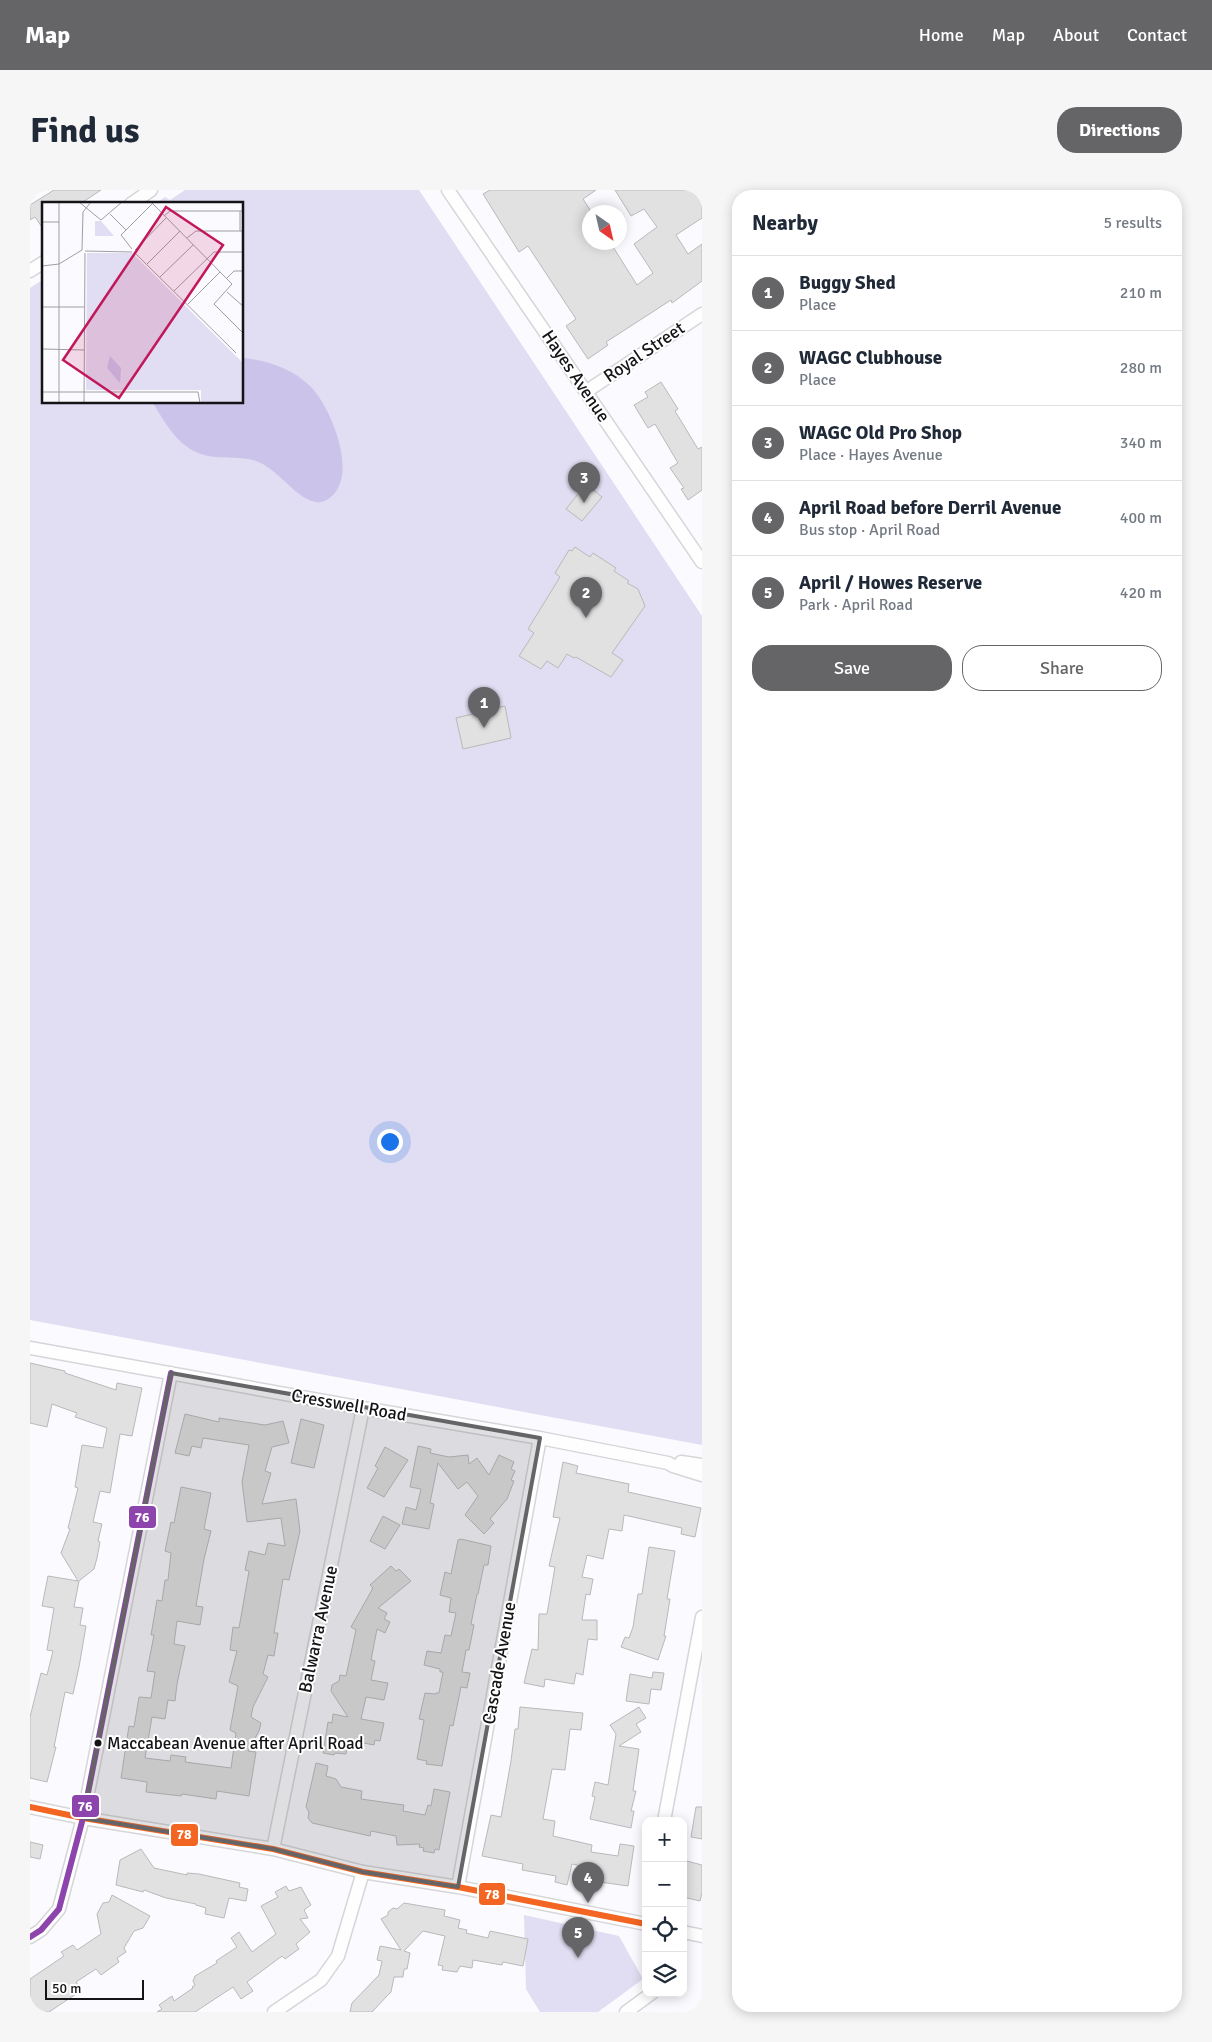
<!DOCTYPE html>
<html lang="en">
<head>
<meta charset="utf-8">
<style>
  :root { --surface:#fff; --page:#f6f6f7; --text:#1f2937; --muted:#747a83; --line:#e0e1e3; --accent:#656467 }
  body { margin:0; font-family:Signika,sans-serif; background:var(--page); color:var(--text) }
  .controls { position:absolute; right:15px; bottom:15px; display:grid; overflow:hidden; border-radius:10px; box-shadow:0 2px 12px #0003 }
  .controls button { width:45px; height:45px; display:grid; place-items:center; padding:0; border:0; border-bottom:1px solid var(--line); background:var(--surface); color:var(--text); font:25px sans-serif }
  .compass { position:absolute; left:552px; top:15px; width:45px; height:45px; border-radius:50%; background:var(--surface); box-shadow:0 2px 12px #0003; rotate:146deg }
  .scale { position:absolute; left:15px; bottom:12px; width:99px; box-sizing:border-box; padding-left:5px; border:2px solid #141316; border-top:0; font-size:14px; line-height:18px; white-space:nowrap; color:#141316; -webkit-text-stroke:4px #fff; paint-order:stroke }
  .you { position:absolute; left:359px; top:951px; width:18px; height:18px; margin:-12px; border:4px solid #fff; border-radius:50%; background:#1a73e8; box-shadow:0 0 0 8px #1a73e833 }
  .badge { display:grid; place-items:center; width:32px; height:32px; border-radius:50%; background:var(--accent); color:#fff; font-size:16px; font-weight:700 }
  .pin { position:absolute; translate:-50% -41px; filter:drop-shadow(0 1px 2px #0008) }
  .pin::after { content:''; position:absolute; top:26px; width:18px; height:15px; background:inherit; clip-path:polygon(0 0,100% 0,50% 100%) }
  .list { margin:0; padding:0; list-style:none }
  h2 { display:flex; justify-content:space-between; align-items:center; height:65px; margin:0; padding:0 20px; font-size:21px }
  h2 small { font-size:16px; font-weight:400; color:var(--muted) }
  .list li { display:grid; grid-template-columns:32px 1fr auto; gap:15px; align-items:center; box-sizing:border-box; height:75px; padding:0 20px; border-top:1px solid var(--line) }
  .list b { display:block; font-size:19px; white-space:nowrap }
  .list p { margin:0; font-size:16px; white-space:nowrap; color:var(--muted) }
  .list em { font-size:16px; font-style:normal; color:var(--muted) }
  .actions { display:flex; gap:10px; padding:15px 20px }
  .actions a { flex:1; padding:11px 0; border:1px solid var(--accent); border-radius:20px; text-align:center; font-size:18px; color:var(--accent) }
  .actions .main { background:var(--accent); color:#fff }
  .icon { flex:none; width:28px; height:28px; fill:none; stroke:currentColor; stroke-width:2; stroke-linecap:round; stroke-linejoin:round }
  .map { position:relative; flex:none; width:672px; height:1822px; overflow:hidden; border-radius:20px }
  header { display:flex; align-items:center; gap:30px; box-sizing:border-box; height:70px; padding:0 25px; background:var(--accent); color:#fff }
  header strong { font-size:24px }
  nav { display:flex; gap:28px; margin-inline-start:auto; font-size:18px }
  .intro { display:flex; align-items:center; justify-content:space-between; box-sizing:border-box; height:120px; padding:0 30px }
  h1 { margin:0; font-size:35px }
  .button { padding:12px 22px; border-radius:20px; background:var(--accent); color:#fff; font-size:18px; font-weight:700 }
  main { display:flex; gap:30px; padding:0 30px }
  aside { flex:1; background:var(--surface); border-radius:20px; box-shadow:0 2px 12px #0003 }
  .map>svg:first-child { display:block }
  .green { fill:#e1ddf2 }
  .water { fill:#cbc3ea }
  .building { fill:#e1e1e1; stroke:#b9b9b9 }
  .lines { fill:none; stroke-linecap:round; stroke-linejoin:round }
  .street-casing { stroke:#d6d5d8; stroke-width:15 }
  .street { stroke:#fefeff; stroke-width:12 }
  .bus-1-casing { stroke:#fff; stroke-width:10 }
  .bus-2-casing { stroke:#fff; stroke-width:10 }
  .bus-1 { stroke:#f26522; stroke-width:6 }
  .bus-2 { stroke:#8e44ad; stroke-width:6 }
  .marked { fill:#656467; fill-opacity:0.2; stroke:#656467; stroke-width:4; stroke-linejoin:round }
  .bus-dot { fill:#141316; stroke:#fff; stroke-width:2 }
  .labels { text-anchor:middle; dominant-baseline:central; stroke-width:4; stroke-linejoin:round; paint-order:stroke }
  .bus-label { font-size:17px; fill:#141316; stroke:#fff; text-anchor:start }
  .street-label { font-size:18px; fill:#141316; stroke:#fff }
  .inset-road { fill:none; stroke:#9f9ea1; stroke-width:1 }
  .view { fill:#c2185b; fill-opacity:0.15; stroke:#c2185b; stroke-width:2.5 }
  .inset-edge { fill:none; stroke:#141316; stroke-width:2.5 }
  .line-badge { stroke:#fff; stroke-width:2 }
  .badge-label { font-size:14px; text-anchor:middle; font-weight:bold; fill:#fff }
</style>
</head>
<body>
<header>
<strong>Map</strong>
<nav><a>Home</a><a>Map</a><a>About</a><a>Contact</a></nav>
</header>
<div class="intro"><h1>Find us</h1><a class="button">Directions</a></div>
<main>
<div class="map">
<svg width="672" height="1822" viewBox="0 0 672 1822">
  <rect width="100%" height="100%" fill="#fbfafe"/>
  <!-- green -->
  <path class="green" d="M155,0H389L672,426V1255L0,1130V98L14,89V212H212V14H125L135,7L140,10Z
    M494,1725L589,1746L613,1789L568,1822H510L496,1799Z"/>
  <!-- water -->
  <path class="water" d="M213,168C237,170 264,179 281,197C301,218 327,281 303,305C298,310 292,313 286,312C265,309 248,277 223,270C211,267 198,268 186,267C152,264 139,239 123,213L212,212Z"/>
  <!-- building -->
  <path class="building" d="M24,0H71L50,14H14V40L5,27L0,30V15Z
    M460,0H566L553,9L560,20V52H580L607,95L623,83L604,54L627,37L614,19L601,26L585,0H672V28L646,45L658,64L672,54V91L642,113L641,110L590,143L576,152L578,155L558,169L536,136L546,129L498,56L489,62L453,4Z
    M631,192L648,219L645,221L668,259L672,257V300L658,310L651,299L654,298L640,278L648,273L625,234L618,238L604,215L618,207L615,202Z
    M556,294L572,307L552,331L536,319Z
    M545,357L560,367L563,363L586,378L584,381L599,391L597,393L608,399L615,416L582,463L593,470L581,487L546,467L544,468L537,464L528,478L517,471L511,479L489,466L504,443L498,439L530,387L525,383L539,360L542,361Z
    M475,516L481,548L433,559L426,528Z
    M0,1173L35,1181V1183L86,1200L87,1193L112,1198L102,1246L90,1244L80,1303L70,1301L63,1332L72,1334L68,1351L70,1352L67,1368L64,1379L49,1391L44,1417L53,1418L50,1435L56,1436L49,1477L43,1504L35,1502L24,1557H26L17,1592L0,1588V1527L11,1483L17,1485L23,1461L17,1460L24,1418L12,1416L18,1386L48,1391L31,1363L40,1339L38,1338L48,1298L45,1297L52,1255L73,1258L77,1238L45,1227L47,1223L22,1214L17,1237L0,1233Z
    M155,1224L189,1232V1228L235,1235L253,1231L259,1253L242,1257L235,1281L241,1283L232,1314L266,1309L270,1341L259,1390L253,1389L244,1443H248L244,1466L238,1465L233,1484L238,1487L223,1517L221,1527L231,1533L229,1541L218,1561L226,1562L219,1606L187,1601L186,1609L152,1604L151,1606L116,1602L117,1592L91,1588L99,1536L104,1537L109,1507L121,1508L125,1482L117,1481L124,1445H121L127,1410L132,1411L135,1390H138L141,1363L135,1361L141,1332L144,1333L151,1297L181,1303L174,1339L181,1341L174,1369L166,1416L173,1417L170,1435L147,1431L144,1454L155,1456L147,1494L145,1511L138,1510L135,1529L122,1527L115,1568L140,1571L141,1565L156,1567L155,1572L201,1578L206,1543L200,1540L208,1496L199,1492L207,1461L200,1460L203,1437L209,1438L219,1381L215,1380L219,1361L235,1365L238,1353L255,1356L251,1328L217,1332L212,1292L219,1255L173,1248L171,1258L162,1256L159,1266L145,1263Z
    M271,1229L294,1235L284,1278L261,1273Z
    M388,1256L401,1259L400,1263L419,1267L438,1265L439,1274L447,1268L459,1285L469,1265L484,1272L481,1279L485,1281L481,1290L484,1291L477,1309L460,1329L464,1333L454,1344L435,1325L448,1306L437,1292L428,1299L408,1273L400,1313L404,1314L399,1339L372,1334L376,1317L386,1320L391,1299L380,1297Z
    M355,1257L378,1270L354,1307L337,1298L348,1278L345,1276Z
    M533,1272L548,1276L546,1283L599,1294L598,1302L671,1318L665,1347L651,1344L652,1338L594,1325L592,1341L579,1339L573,1369L557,1365L552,1387L563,1389L560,1405L556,1404L552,1430H567V1450L558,1449L553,1485L546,1483L544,1494L515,1489L514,1497L494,1493L502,1459L508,1460L509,1424H517L525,1377L519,1376L530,1328L523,1327Z
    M353,1326L370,1335L355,1359L340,1351Z
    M431,1349L461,1356L458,1375H454L448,1404H447L441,1434L444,1435L439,1460H436L432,1482L440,1483L437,1498L431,1497L423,1536L420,1535L412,1576L396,1574L397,1571L387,1569L394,1530L389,1529L395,1503L406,1504V1503H409L413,1482H410V1479L394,1475L397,1461L411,1463L415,1445L421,1446L426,1423L419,1422L421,1408L410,1405L415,1382L421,1384L428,1350Z
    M619,1357L645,1361L637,1409H640L634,1446H636L628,1470L591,1457L595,1447L599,1448L603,1437L608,1404H612Z
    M361,1376L366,1381L369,1379L381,1391L348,1418L357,1423L354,1429L360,1432L355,1443L347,1439L341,1470L345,1471L341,1490L358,1493L354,1510L336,1507L331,1529L354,1533L350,1551L345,1550L344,1555L323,1551L321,1558L317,1557L316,1564L305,1563L304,1565L293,1563L298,1532L302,1533L303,1524L318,1527L301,1501L302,1495L309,1491L310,1485L316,1486L326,1440L321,1437L343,1398L340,1395Z
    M623,1482L634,1483L631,1500L621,1499L619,1514L596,1511L600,1484L622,1488Z
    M490,1517L553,1523L551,1540L540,1539L535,1580L522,1579L513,1629L525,1631L523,1646L562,1655L561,1662L588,1666L590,1654L604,1656L598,1696L563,1691L565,1679L542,1674L537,1695L525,1692L526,1686L492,1680L493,1674L452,1666L461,1625L471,1627L481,1571L485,1539H488Z
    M609,1517L616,1528L606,1534L611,1542L589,1556L609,1559L603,1601H606L601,1621H604L601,1638L560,1629L565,1607L562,1606L565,1592L578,1595L586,1544L580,1535Z
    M286,1573L298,1576L296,1586L306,1589L311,1597L332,1601L331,1609L374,1615L373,1621L395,1625L398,1615L401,1616L404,1599L420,1602L409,1660L405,1659L404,1663L393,1661L394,1658L389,1657L390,1654L367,1655L366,1646L341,1641L340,1646L282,1633L278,1628L279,1622L276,1617Z
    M666,1617H672V1649L661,1647Z
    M0,1652L13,1655L10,1669L0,1667Z
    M111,1659L124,1678L157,1685V1683L169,1684L210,1693L209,1697L218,1699L216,1711L199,1708L194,1728L175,1724L176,1718L166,1715V1714L136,1708L114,1700L113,1702L86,1695L90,1670Z
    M653,1670L672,1675V1703L670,1711L653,1707Z
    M256,1696L259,1701L271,1697L281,1715L274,1720L278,1728L270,1729L280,1742L266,1754L269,1759L255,1769L252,1766L217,1792L223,1801L211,1809L203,1797L165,1822H127L132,1819L129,1815L142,1806L144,1811L163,1798L162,1797L165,1795L163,1791L165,1786L187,1773L186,1771L207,1757L201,1748L209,1742L222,1762L246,1744L231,1716L248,1707L245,1702Z
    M82,1705L120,1726L113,1738L104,1741L94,1758L96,1762L87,1768L89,1772L71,1785L66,1779L46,1792L52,1800L19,1822H0V1789L34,1766L31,1762L43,1755L47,1760L71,1744L67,1724L73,1713L79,1712Z
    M374,1713L415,1720L414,1726L430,1730L428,1738L437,1740L436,1743L458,1748L460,1741L498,1749L493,1776L473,1772L472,1775L443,1770L442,1778L430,1776L427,1782L412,1780L413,1776L408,1775L415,1746L393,1741L374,1761L380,1763L377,1779H374L373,1787H364L361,1802L357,1806L342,1822H320L322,1813L349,1785L352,1771L347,1770L350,1756L371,1760L351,1729L358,1725V1722L363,1718L367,1719Z"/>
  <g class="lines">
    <!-- street casing -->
    <g class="street-casing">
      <path id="street" d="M418,0L672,372
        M101,14L121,0
        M0,81L14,72
        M557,201L672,124
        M0,1158L333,1218L510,1248L638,1273L643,1276L672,1285
        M651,1272L672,1275
        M0,1617L53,1628L243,1659L333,1682L428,1697L616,1734
        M634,1631L672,1427
        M243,1659L333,1218
        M428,1697L510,1248
        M653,1742L672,1746
        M0,1747L11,1740L29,1719L53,1628L141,1183
        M244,1822L291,1790L308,1766L333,1682
        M596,1822L622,1803"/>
    </g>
    <!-- street -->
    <use href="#street" class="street"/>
    <!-- bus-1 casing -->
    <g class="bus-1-casing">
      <path id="bus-1" d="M0,1617L53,1628L243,1659L333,1682L428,1697L616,1734"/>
    </g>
    <!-- bus-2 casing -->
    <g class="bus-2-casing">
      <path id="bus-2" d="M0,1747L11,1740L29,1719L53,1628L141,1183"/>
    </g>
    <!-- bus-1 -->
    <use href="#bus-1" class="bus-1"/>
    <!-- bus-2 -->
    <use href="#bus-2" class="bus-2"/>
  </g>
  <!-- marked area -->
  <path class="marked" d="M141,1183L510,1248L428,1697L333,1682L243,1659L53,1628Z"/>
  <!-- markers -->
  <circle class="bus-dot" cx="68" cy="1553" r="4.5"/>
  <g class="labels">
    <!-- bus labels -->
    <g class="bus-label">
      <text x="77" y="1553">Maccabean Avenue after April Road</text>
    </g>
    <!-- street labels -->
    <g class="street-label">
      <text transform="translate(614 162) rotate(-34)">Royal Street</text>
      <text transform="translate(546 186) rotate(56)">Hayes Avenue</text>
      <text transform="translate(319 1215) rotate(10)">Cresswell Road</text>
      <text transform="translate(288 1439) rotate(-78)">Balwarra Avenue</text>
      <text transform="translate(469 1473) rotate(-80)">Cascade Avenue</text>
    </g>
  </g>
  <!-- overview -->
  <g transform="translate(12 12)">
    <rect width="201" height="201" fill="#fbfafe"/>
    <path d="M53,19H59L72,34H53ZM45,51H90L201,161V201H159V188H44Z" fill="#e1ddf2"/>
    <path d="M68,154L79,166L78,181L65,166Z" fill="#cbc3ea"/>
    <path class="inset-road" d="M17,0V201M37,0L59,18L80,0M111,2L190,82L172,102L202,132M198,9V29M68,12L84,28M122,14L128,9H202M0,20H17M145,36L154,29H202M90,47L79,33L111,1M40,48L41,10L49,0M93,48L124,16M43,49L90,50M92,50L194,151M105,62L138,29M0,64L17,62L40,48M118,75L151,43M185,76L192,69H202M132,89L172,50H202M185,90L202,105M146,102L178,70M0,105H42M0,147L42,148M0,190H156L158,201M42,201L43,51"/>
    <path class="view" d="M124,5L181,43L77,196L21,158Z"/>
    <rect width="201" height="201" class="inset-edge"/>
  </g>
  <g class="line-badge">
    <rect x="98" y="1315" width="29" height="24" rx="5" fill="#8e44ad"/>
    <rect x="41" y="1604" width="29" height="24" rx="5" fill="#8e44ad"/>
    <rect x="140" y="1633" width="29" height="24" rx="5" fill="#f26522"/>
    <rect x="448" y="1692" width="28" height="24" rx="5" fill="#f26522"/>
  </g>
  <g class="badge-label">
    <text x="112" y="1332">76</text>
    <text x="55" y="1621">76</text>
    <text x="154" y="1649">78</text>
    <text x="462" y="1709">78</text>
  </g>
</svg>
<div class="controls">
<button>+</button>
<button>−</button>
<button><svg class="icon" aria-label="locate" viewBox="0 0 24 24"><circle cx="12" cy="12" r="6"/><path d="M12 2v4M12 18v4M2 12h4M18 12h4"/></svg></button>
<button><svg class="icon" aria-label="layers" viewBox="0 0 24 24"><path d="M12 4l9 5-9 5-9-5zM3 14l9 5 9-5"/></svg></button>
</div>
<svg class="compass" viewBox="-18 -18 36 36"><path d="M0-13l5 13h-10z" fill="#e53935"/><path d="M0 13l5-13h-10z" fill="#747a83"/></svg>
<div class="scale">50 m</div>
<div class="you"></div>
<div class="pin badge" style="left:454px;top:538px">1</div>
<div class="pin badge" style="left:556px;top:428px">2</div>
<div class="pin badge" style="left:554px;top:313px">3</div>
<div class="pin badge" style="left:558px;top:1713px">4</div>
<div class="pin badge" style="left:548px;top:1768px">5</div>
</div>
<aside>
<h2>Nearby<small>5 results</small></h2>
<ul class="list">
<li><span class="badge">1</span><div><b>Buggy Shed</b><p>Place</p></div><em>210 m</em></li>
<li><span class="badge">2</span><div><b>WAGC Clubhouse</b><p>Place</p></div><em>280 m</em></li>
<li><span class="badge">3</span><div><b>WAGC Old Pro Shop</b><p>Place · Hayes Avenue</p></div><em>340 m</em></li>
<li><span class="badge">4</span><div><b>April Road before Derril Avenue</b><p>Bus stop · April Road</p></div><em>400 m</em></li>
<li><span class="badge">5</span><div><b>April / Howes Reserve</b><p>Park · April Road</p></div><em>420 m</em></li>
</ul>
<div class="actions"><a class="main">Save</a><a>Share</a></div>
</aside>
</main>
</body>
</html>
